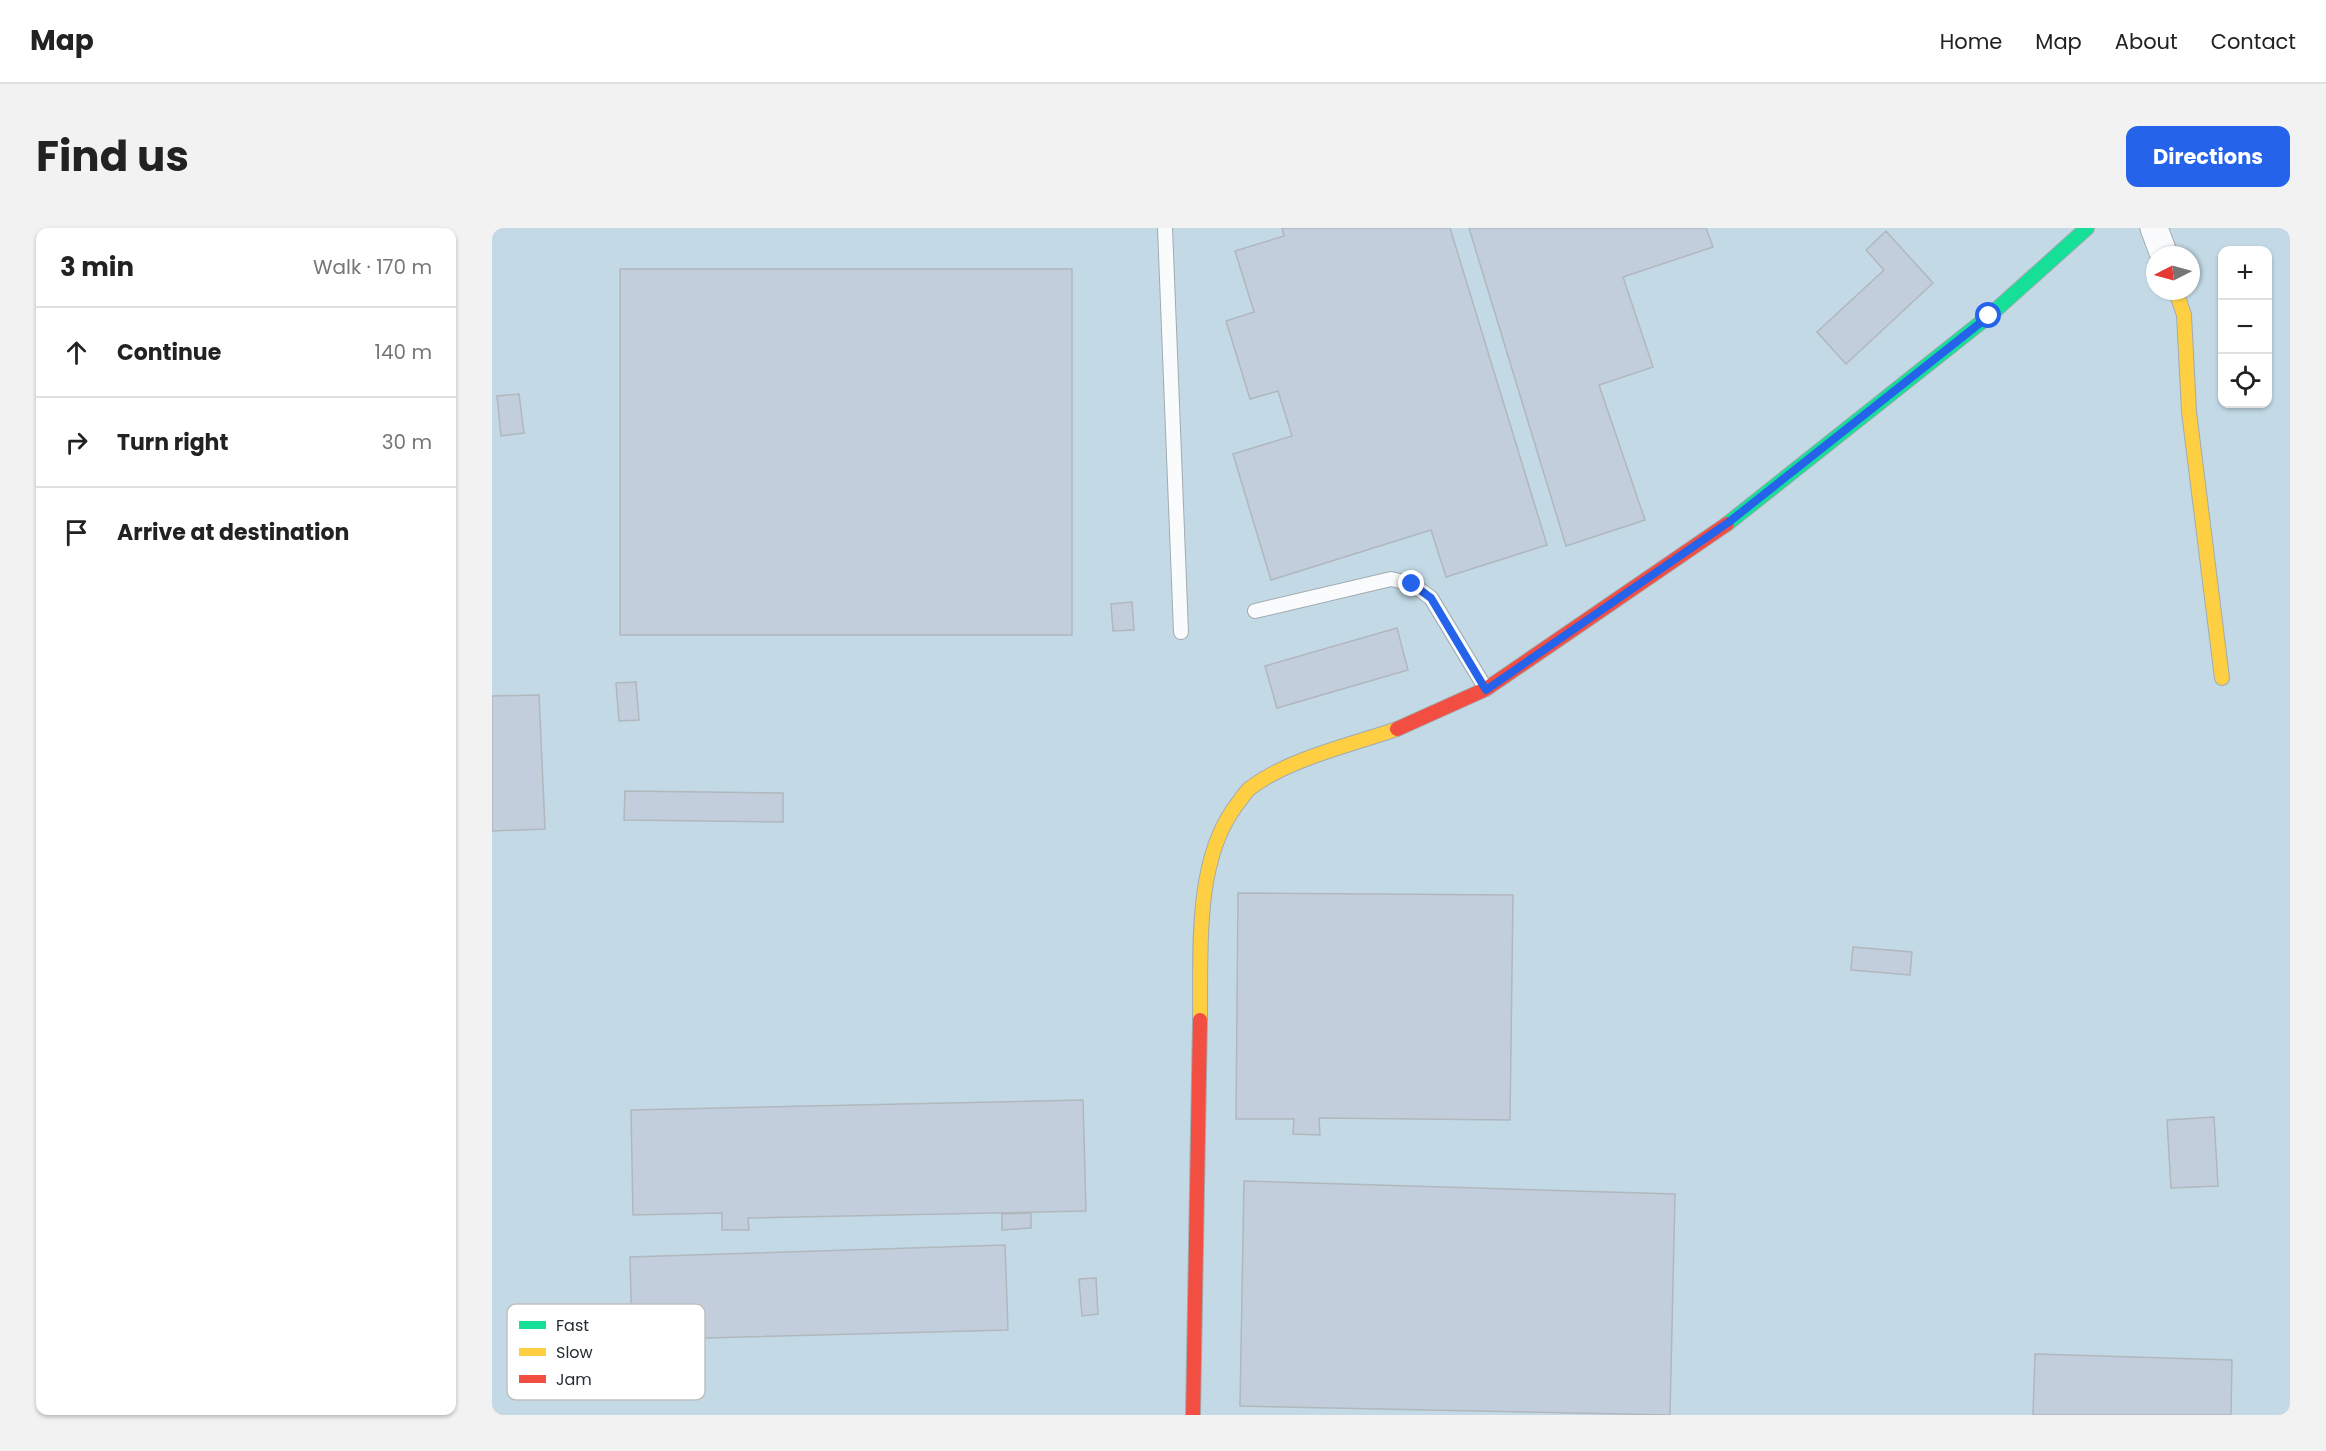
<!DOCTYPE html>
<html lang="en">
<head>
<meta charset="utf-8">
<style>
  :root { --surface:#fff; --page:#f2f2f2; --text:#222; --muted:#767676; --line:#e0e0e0; --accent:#2563eb }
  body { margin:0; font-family:Poppins,sans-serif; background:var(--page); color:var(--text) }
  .controls { position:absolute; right:18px; top:18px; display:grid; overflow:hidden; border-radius:12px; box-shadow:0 2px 4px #0004 }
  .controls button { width:54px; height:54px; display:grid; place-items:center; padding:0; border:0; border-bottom:2px solid var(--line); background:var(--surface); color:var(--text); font:30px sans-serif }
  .compass { position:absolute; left:1654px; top:18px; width:54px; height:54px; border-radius:50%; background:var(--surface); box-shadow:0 2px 4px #0004; rotate:264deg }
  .stop { position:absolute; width:18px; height:18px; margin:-14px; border:4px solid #2563eb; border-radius:50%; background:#fff }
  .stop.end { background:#2563eb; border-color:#fff; box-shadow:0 2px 6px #0008 }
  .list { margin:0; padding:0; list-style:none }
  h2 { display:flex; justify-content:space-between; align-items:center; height:78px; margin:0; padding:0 24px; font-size:26px }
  h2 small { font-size:20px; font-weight:400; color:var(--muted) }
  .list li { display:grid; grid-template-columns:39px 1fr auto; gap:18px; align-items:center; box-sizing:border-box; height:90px; padding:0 24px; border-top:2px solid var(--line) }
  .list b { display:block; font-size:22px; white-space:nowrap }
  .list em { font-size:20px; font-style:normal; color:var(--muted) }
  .icon { flex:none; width:33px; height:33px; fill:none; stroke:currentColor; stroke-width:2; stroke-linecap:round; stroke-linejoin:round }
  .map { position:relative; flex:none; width:1798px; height:1187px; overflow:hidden; border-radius:12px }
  header { display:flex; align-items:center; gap:36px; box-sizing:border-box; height:84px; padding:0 30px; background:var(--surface); border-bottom:2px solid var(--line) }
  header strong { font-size:28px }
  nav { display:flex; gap:33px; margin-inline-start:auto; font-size:21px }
  .intro { display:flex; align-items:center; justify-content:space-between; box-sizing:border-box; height:144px; padding:0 36px }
  h1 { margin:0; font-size:42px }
  .button { padding:15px 27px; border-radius:12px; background:var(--accent); color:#fff; font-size:21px; font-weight:700 }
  main { display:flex; gap:36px; padding:0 36px }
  aside { flex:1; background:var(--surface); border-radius:12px; box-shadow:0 2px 4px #0004 }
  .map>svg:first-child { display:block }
  .built { fill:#c3dae6; fill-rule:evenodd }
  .building { fill:#c3cedd; stroke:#b0b7bd; stroke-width:1.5 }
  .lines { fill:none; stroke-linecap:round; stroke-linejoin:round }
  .lane-casing { stroke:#a1abb0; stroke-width:16 }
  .street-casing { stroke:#a1abb0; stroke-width:29 }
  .fast-casing { stroke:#a1abb0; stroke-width:16 }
  .slow-casing { stroke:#a1abb0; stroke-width:16 }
  .jam-casing { stroke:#a1abb0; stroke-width:16 }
  .lane { stroke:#f9fbfc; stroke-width:14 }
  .street { stroke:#f9fbfc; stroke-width:27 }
  .fast { stroke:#16e098; stroke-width:14 }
  .slow { stroke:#ffcf43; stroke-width:14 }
  .jam { stroke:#f24e42; stroke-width:14 }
  .route { stroke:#2563eb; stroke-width:8 }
  .key { fill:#fff; stroke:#bdc0c2; stroke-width:1.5 }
  .key-label { font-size:16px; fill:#242d32 }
</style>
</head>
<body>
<header>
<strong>Map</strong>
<nav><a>Home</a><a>Map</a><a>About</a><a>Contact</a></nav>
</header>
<div class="intro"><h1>Find us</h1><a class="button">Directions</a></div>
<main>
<aside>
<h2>3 min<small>Walk · 170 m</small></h2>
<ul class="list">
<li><svg class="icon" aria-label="ahead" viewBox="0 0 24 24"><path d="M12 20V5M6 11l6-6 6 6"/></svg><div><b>Continue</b></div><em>140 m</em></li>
<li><svg class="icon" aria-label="right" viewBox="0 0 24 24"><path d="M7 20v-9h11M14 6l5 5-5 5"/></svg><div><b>Turn right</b></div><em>30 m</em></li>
<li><svg class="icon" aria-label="arrive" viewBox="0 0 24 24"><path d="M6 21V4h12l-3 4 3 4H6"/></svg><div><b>Arrive at destination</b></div></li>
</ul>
</aside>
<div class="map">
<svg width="1798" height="1187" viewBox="0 0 1798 1187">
  <rect width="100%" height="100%" fill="#d7e3ea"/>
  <!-- built -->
  <path class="built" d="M0,0H1798V1187H0ZM1730,22H1776V176H1730ZM1663,27H1699V63H1663Z"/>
  <!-- building -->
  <path class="building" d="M790,0H958L1055,317L954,349L939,302L779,352L741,226L800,208L786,163L758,171L734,93L762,84L743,23L792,8Z
    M977,0H1214L1221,19L1131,49L1161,139L1107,157L1153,292L1074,318Z
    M1394,3L1441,55L1354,136L1325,104L1392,42L1374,22Z
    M128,41H580V407H128Z
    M27,166L32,205L9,208L5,168Z
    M640,374L642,402L621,403L619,376Z
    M905,400L916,442L785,480L773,438Z
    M144,454L147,492L127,493L124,455Z
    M47,467L53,601L0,603V468Z
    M133,563L291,565V594L132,592Z
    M746,665L1021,667L1018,892L827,890L828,907L801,906L802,891H744Z
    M1361,719L1420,724L1418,747L1359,742Z
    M591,872L594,983L256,990L257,1002H230V985L141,987L139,882Z
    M1722,889L1726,958L1679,960L1675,892Z
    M752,953L1183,966L1178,1187L748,1178Z
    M539,985V1000L510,1002V986Z
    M513,1017L516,1102L140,1112L138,1029Z
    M604,1050L606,1086L590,1088L587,1051Z
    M1543,1126L1740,1132L1739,1187H1541Z"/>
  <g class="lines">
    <!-- lane casing -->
    <g class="lane-casing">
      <path id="lane" d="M673,0L689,404
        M763,383L899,351L920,356L939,370L994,461"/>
    </g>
    <!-- street casing -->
    <g class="street-casing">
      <path id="street" d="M1662,0L1672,27"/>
    </g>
    <!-- fast casing -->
    <g class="fast-casing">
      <path id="fast" d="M1235,296L1497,88L1595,0"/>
    </g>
    <!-- slow casing -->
    <g class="slow-casing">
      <path id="slow" d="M1684,63L1692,87L1697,184L1730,450
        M708,792C709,725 702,635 743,579C747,574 752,566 757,561C795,531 859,517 905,501"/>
    </g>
    <!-- jam casing -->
    <g class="jam-casing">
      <path id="jam" d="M905,501L994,461L1235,296
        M701,1187L708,792"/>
    </g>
    <!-- lane -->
    <use href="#lane" class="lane"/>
    <!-- street -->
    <use href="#street" class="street"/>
    <!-- fast -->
    <use href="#fast" class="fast"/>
    <!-- slow -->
    <use href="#slow" class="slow"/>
    <!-- jam -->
    <use href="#jam" class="jam"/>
  </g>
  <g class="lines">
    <!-- route -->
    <path class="route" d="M920,356L939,370L994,462L1237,294L1497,88"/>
  </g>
  <!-- legend -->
  <rect x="15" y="1076" width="198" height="96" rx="9" class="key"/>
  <rect x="27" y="1093" width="27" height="8" fill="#16e098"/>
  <rect x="27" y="1120" width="27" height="8" fill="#ffcf43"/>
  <rect x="27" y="1147" width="27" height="8" fill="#f24e42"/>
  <g class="key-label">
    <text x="64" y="1103">Fast</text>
    <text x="64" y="1130">Slow</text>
    <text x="64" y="1157">Jam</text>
  </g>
</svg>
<div class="controls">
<button>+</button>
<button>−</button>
<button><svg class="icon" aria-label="locate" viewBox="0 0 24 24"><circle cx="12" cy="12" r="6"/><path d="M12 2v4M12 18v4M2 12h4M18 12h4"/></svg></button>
</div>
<svg class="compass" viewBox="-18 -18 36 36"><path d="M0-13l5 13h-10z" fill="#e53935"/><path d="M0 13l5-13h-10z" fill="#767676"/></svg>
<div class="stop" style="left:1497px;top:88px"></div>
<div class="stop end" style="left:920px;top:356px"></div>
</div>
</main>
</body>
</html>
